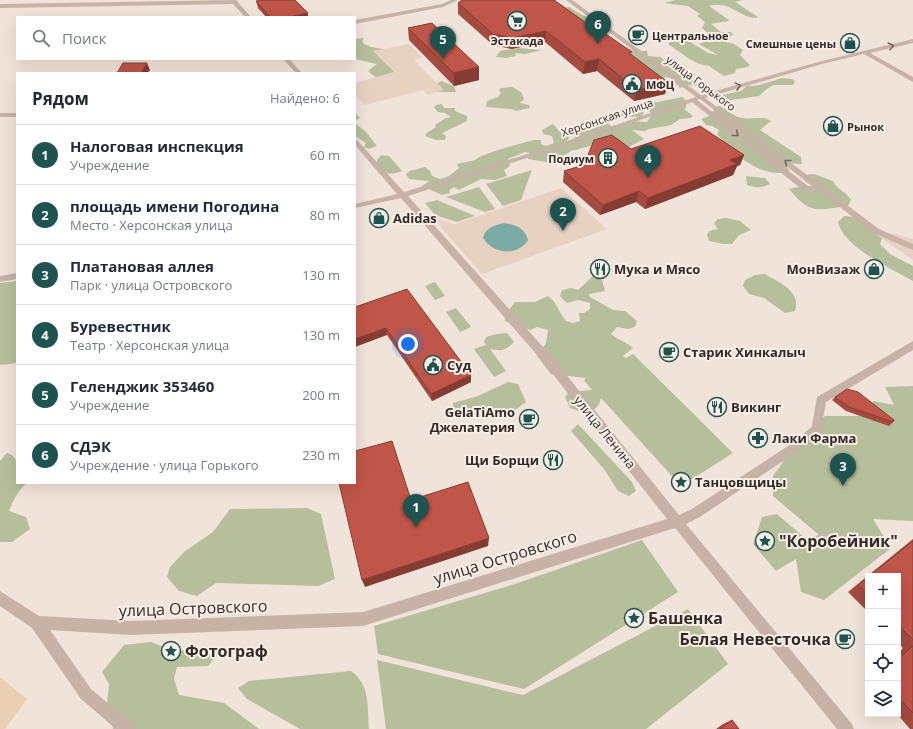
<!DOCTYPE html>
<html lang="ru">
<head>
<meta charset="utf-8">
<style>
  :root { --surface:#fff; --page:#f6f6f7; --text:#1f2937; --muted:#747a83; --line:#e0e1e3; --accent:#1f5350 }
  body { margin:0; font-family:"Open Sans",sans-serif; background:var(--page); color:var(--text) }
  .controls { position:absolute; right:12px; bottom:12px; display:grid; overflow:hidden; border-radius:0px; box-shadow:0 4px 16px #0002 }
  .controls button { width:36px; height:36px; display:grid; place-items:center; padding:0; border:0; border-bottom:1px solid var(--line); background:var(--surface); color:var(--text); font:20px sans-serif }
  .you { position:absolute; left:408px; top:344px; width:14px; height:14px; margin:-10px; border:3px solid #fff; border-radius:50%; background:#1a73e8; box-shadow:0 0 0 6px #1a73e833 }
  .badge { display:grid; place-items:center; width:26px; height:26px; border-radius:50%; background:var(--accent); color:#fff; font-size:13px; font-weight:700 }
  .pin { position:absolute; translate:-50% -33px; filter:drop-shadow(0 1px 2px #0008) }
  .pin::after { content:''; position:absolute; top:21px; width:14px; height:12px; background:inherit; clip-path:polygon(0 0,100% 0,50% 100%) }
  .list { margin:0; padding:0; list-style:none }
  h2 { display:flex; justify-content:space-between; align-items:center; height:52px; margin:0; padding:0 16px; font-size:17px }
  h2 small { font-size:13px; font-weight:400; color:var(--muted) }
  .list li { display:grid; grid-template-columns:26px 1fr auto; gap:12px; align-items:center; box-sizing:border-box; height:60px; padding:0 16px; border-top:1px solid var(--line) }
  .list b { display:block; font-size:15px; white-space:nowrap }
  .list p { margin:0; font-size:13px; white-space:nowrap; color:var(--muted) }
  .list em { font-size:13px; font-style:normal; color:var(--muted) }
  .icon { flex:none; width:22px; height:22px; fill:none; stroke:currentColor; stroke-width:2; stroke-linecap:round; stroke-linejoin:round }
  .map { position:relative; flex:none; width:913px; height:729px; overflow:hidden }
  .search { position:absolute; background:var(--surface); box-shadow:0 4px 16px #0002; left:16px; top:16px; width:340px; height:44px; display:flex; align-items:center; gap:10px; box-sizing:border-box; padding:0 14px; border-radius:0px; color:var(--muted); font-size:15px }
  .panel { position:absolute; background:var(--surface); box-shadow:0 4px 16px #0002; left:16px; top:72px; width:340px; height:412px; border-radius:0px }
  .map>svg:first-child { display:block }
  .green { fill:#b7be9b }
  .sand { fill:#ead0b2 }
  .plaza { fill:#e7d2c2 }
  .water { fill:#7baba7 }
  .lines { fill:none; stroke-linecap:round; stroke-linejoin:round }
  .street { fill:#c7b2a7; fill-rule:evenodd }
  .wall { fill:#a44a3f }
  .shaded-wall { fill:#863c33 }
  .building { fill:#bf5649; stroke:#863c33 }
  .oneway { stroke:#766761 }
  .labels { text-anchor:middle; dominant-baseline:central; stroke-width:4; stroke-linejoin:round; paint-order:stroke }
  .far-poi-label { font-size:11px; font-weight:bold; fill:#342a27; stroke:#f8eee6; text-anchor:start }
  .far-street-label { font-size:11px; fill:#342a27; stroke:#f8eee6 }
  .poi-label { font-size:13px; font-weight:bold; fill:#342a27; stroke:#f8eee6; text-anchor:start }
  .street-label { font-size:13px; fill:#342a27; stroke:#f8eee6 }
  .near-poi-label { font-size:16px; font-weight:bold; fill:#342a27; stroke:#f8eee6; text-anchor:start }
  .near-street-label { font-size:16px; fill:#342a27; stroke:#f8eee6 }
</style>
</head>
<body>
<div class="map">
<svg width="913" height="729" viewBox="0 0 913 729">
  <rect width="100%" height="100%" fill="#f0e3da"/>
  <!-- green -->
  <path class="green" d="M676,0H743L735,2L758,17L756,18C737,17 731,0 709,6L729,20L728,21L711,24L721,32H731L733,35L721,41L734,44L743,50L740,55L750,65L748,67L736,69L735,73L724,76L709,66L699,64L688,58L668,44L671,41H689L708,53L718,55L699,44L713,38L702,28L705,22L697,16L700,14L688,6L664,3Z
    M569,7L582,15L594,19V25L589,26L583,24L584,21L563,8Z
    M364,38L362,41L364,44L371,47L390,50L403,70L378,79L368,71L377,64L355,59V39Z
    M518,48L542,50L525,54L515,53L516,56L506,58L496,57L500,51Z
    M630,49L635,51H647L648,56L660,57L666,61L669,67L684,72L698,84L697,86L688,85L680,88L671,78L664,77L666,82H662L626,51Z
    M782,78L792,79L795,81L793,85H774L768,88L759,96L731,100L724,105L719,103V99L722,98V95L741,91L747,86C759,86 770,82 782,78Z
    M441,81L454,86L456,92H436L435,85Z
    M512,87L521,92L524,99L520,103L529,105L530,108L516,111L511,109L486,107L487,101L498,97L501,93L499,90L501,88Z
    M683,97L687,103L685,110L693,116L690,118L680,119L671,125L649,129L645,131L632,130L644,139L627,148L595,141L590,146L571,151L552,163L528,159L530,153L525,152L508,159L510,166L504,170L507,176L495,180L481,179L459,190L454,187L449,190L450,193L442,195L422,186L429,181L409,179L406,174L410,171L425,167L430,171L432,176L440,179L449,176L459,168L457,164L475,160L481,156L501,149L534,140H541V144L546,146L554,143L552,136L543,134L542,130L553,124L561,133L570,136L567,141L575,138L578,128L605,120L611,126L621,125L628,121L647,122L652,114L642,105Z
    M442,104L444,108H455V111L467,116V121L442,133L446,136L445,140H436L425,136L427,133L436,127L435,125L446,118L451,117L445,113L438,112L434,107L436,105Z
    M720,106C729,110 733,117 743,118C752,120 763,115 771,121L760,130L801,157L802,164L783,163L790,171C766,179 749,162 729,151L728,146L717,134L719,130L712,126L706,125L701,119L709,116L714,110L711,107Z
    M632,108L641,109L644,113L641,117L618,116L619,112L630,111Z
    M355,112L360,118L355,121L356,124L366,132L377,146L369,149L364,147L366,143L355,136Z
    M381,155L389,156L402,171C390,176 387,174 378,167L377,160Z
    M532,170L521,200L503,206L486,184Z
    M814,174L833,181C836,189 846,191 851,200L848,206C816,210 811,215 789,189L797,187L814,190L815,187L806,182L803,178L805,175Z
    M746,176L765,178L770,184C762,188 755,188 747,185Z
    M479,187L495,209L485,212L446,197Z
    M437,200L475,216L457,222L435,215L425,203Z
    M844,216L854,217L882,238L880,244L890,254L913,266V281C892,269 843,247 838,222Z
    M726,218L740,221L751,230L739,235L732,244H723L709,241L707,235L709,231L718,229L714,223L718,219Z
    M765,274C778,282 802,291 795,311L785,313L764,298L749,294L743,286L745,280L755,275Z
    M593,276L602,280L605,291L589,294L590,297L613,310L625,311L637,321L635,327L628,329L617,327L611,334C618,340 627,342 633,348L623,356L626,358L633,354L733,453L681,486L601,398C597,415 584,414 570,408L565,397L569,392L592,390L584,380L586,378L551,374L537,356L546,343L548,330L537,327L530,330L505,321V315L515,302H535L548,296C557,302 559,313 566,321L573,323L580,321L579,313H584L590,309V303L578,300L567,303L560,296L562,290L571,288L578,290Z
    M17,281V363L0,365V283Z
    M435,282L445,296L435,300L425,286Z
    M456,308L471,327L460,332L446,312Z
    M507,333L514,342C505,351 501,351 490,349L506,371L494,377L474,349L486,345L484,342L486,337L496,334Z
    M508,382L518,384L526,402C511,413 501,424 483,412C472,417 462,422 453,412V403L478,396Z
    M913,386V521L873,519L891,548L824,600L801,592L796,559L776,571L753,544L762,517L777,514L806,539L819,535L773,496V476L804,433L825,416H866L873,401L894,405L885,387Z
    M578,424L632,482L636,491L629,496L618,491L604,469L571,431Z
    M7,453C21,457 17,471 17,483H29C19,486 13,502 9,511L26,517L30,529L12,542H0V461Z
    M307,508L321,514L335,579L318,586L216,583L197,596L179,591L167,577L170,567L184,552L213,532L230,509Z
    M642,540L678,592L524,689L378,654L374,626L515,584Z
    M688,609L728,664L646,729H386L377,660L523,695Z
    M151,642C177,653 181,652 209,646L219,653L208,666L177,667L174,679L179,695L224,703L259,729H113L107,703L109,684L102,672L124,645Z
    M351,671C371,686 367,706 369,729H300L247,699L238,688L249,681Z"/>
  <!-- sand -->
  <path class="sand" d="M0,677L27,699L5,729H0Z"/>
  <!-- plaza -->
  <path class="plaza" d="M409,44L422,57L414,60L444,90L428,95L423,90L365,105L355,95V83L394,72L373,51Z
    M561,188L607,229L482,274L432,217L455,224Z
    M874,233L896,234L913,239V260Z"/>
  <!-- water -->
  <path class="water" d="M504,223C516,225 524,227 528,240C517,257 493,254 483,238C486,227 493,226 504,223Z"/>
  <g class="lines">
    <!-- street -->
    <path class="street" d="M236,0L251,17H245L233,4L0,8V4Z
      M451,0H458L443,7L355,24V20L442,4Z
      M566,0H572L701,95L818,62L913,39V43L870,53L913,77V82L864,54L822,64L705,98L879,229L913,244V250L873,233L817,189L804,191L692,102L580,141L408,196L552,357L679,515L692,509L811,431L817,397L913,341V350L826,402L820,436L700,517L686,524L852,724L854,729H837L675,528L363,626L131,635L50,630L91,689L133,724L135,729H116L81,699L32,628L0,606V591L39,616L131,621L363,612L667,519L544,363L401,198L355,208V204L397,194L355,145V139L357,140L404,192L576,139L696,97ZM700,99L708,105L812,186H808L697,100Z
      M283,59H289L302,73H296Z
      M0,113H17V117H0Z
      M17,273V279L0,282V276Z"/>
  </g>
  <!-- wall -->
  <path class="wall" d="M461,0H554L632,55L665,94L634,101L597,71L583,74L545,42L511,49L493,45L458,14V3L461,1Z
    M256,1L308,13V17H266L258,8Z
    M408,28L479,80L454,86L409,40Z
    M631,149L744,155L740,165L737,166L733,175L645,209L636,202L600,215L563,182L564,171Z
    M355,307L471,382L432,401L387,335Z
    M835,397L893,422L889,426L846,411L832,400Z
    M913,539V729H910L897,714H898V653L903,648L898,643V576H868V612L848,592Z
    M732,720L739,729H716L723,724Z"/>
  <!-- shaded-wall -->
  <path class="shaded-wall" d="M308,13V17H290Z
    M546,31L545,42L511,49L512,38Z
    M599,59L597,71L583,74L585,62Z
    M147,63L150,70L148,73H141Z
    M479,67V80L454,86V73Z
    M669,83L665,94L634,101L637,90Z
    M744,155L740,165L737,166L733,175L645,209L648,198L730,160Z
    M639,191L636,202L600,215L603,205Z
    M386,328L387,335L355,347V339Z
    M471,375V382L432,401L431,394Z
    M489,538L488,546L365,587L362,580Z"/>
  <!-- building -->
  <path class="building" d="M263,0H295L308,13L290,17H270L256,1Z
    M462,0H554L596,30H600L632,52L629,53L669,83L637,90L599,59L585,62L546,31L512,38L493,34L458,3Z
    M432,23L479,67L454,73L408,28Z
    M123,63H147L141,73H117Z
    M700,126L744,155L730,160L737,164L648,198L639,191L603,205L564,171L584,165L594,140L612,135L631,149Z
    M407,289L471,375L431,394L386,328L355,339V307Z
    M847,389L858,392L894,420L893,422L849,407L835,397Z
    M392,441L411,500L468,482L489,538L362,580L339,483H355V451Z
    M913,541V640L898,625V576H869Z
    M868,577V594L858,585Z
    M913,646V713L898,697V659Z
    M732,720L739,729H720Z"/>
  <!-- one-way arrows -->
  <defs><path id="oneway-chevron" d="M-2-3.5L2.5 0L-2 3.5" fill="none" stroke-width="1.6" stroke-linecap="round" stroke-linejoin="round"/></defs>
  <g class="oneway">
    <use href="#oneway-chevron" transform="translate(891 46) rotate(-14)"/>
    <use href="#oneway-chevron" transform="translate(738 86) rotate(-15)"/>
    <use href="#oneway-chevron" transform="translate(736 134) rotate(38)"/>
    <use href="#oneway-chevron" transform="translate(787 162) rotate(-141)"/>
  </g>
  <!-- icons -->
  <defs>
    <g id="supermarket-ring" transform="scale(1)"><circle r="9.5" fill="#f8eee6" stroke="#1f5350" stroke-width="1.5"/><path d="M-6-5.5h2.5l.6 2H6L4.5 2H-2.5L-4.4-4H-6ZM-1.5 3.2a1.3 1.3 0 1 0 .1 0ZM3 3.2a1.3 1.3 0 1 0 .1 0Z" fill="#1f5350"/></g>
    <g id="cafe-ring" transform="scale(1)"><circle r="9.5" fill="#f8eee6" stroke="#1f5350" stroke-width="1.5"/><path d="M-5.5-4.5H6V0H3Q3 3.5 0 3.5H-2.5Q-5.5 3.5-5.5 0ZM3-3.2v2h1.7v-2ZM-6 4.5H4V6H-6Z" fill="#1f5350"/></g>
    <g id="shop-ring" transform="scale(1)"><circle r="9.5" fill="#f8eee6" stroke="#1f5350" stroke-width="1.5"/><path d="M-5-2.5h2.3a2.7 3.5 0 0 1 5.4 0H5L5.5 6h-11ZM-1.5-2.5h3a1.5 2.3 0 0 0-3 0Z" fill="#1f5350"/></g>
    <g id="civic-ring" transform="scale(1)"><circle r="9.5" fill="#f8eee6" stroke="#1f5350" stroke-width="1.5"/><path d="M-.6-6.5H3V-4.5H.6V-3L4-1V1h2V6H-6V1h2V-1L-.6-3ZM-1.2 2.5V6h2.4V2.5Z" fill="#1f5350"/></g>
    <g id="building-ring" transform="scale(1)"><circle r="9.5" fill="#f8eee6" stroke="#1f5350" stroke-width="1.5"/><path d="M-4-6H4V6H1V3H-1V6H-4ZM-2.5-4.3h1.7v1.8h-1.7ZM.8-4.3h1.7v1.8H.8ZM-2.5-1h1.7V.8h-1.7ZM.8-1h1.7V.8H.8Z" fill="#1f5350"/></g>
    <g id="restaurant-ring" transform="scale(1)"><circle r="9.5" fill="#f8eee6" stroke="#1f5350" stroke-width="1.5"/><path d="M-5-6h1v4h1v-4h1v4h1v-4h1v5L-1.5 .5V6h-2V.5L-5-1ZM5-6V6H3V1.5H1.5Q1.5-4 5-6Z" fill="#1f5350"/></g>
    <g id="pharmacy-ring" transform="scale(1)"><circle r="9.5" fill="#f8eee6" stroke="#1f5350" stroke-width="1.5"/><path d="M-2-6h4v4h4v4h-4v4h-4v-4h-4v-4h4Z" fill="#1f5350"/></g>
    <g id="sight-ring" transform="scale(1)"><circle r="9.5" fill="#f8eee6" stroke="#1f5350" stroke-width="1.5"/><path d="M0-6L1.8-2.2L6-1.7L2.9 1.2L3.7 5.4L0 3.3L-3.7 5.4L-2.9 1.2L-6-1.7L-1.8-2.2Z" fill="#1f5350"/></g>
  </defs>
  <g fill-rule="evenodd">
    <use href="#supermarket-ring" x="517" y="21"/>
    <use href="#cafe-ring" x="638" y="35"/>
    <use href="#shop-ring" x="850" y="43"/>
    <use href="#civic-ring" x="632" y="84"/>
    <use href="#shop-ring" x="833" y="126"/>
    <use href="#building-ring" x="608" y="158"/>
    <use href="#shop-ring" x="379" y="218"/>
    <use href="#restaurant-ring" x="600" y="269"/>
    <use href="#shop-ring" x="874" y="269"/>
    <use href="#cafe-ring" x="669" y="352"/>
    <use href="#civic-ring" x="433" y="365"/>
    <use href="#restaurant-ring" x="717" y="407"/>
    <use href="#cafe-ring" x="529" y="419"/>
    <use href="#pharmacy-ring" x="758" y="438"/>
    <use href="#restaurant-ring" x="553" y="460"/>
    <use href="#sight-ring" x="681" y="482"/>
    <use href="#sight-ring" x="765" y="541"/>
    <use href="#sight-ring" x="634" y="618"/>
    <use href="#cafe-ring" x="845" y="639"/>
    <use href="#sight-ring" x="171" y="651"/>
  </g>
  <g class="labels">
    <!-- far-poi labels -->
    <g class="far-poi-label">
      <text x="652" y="35">Центральное</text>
      <text x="517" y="40" text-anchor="middle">Эстакада</text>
      <text x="836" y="43" text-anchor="end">Смешные цены</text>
      <text x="646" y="84">МФЦ</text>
      <text x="847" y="126">Рынок</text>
      <text x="594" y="158" text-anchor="end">Подиум</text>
    </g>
    <!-- far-street labels -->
    <g class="far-street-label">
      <text transform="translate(701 83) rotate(37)">улица Горького</text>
      <text transform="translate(607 117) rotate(-19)">Херсонская улица</text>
    </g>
    <!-- poi labels -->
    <g class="poi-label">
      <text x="393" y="218">Adidas</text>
      <text x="614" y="269">Мука и Мясо</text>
      <text x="860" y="269" text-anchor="end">МонВизаж</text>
      <text x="683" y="352">Старик Хинкалыч</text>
      <text x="447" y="365">Суд</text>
      <text x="731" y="407">Викинг</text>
      <text x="515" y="412" text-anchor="end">GelaTiAmo<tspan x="515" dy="15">Джелатерия</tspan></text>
      <text x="772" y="438">Лаки Фарма</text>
      <text x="539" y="460" text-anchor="end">Щи Борщи</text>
      <text x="695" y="482">Танцовщицы</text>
    </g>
    <!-- street labels -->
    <g class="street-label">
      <text transform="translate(605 432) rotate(51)">улица Ленина</text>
    </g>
    <!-- near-poi labels -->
    <g class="near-poi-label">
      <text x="779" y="541">"Коробейник"</text>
      <text x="648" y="618">Башенка</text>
      <text x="831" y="639" text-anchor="end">Белая Невесточка</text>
      <text x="185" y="651">Фотограф</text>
    </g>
    <!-- near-street labels -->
    <g class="near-street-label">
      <text transform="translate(505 557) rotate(-17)">улица Островского</text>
      <text transform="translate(193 608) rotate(-2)">улица Островского</text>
    </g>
  </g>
</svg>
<div class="controls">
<button>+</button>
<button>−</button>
<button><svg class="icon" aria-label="locate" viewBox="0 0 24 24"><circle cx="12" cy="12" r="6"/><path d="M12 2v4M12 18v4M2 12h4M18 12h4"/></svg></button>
<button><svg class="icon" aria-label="layers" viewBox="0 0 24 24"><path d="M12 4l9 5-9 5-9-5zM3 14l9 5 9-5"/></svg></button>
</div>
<div class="you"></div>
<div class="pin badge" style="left:416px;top:527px">1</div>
<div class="pin badge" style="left:563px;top:231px">2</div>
<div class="pin badge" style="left:843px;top:486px">3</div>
<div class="pin badge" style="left:648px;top:178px">4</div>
<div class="pin badge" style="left:443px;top:59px">5</div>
<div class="pin badge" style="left:598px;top:44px">6</div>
<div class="search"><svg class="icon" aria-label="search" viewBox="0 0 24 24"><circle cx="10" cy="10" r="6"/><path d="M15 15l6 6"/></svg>Поиск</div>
<section class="panel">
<h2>Рядом<small>Найдено: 6</small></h2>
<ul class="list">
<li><span class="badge">1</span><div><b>Налоговая инспекция</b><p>Учреждение</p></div><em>60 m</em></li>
<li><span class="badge">2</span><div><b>площадь имени Погодина</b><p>Место · Херсонская улица</p></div><em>80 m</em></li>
<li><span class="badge">3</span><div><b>Платановая аллея</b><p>Парк · улица Островского</p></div><em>130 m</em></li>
<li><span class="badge">4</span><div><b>Буревестник</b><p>Театр · Херсонская улица</p></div><em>130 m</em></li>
<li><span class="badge">5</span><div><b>Геленджик 353460</b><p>Учреждение</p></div><em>200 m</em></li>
<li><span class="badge">6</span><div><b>СДЭК</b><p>Учреждение · улица Горького</p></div><em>230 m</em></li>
</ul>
</section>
</div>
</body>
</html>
